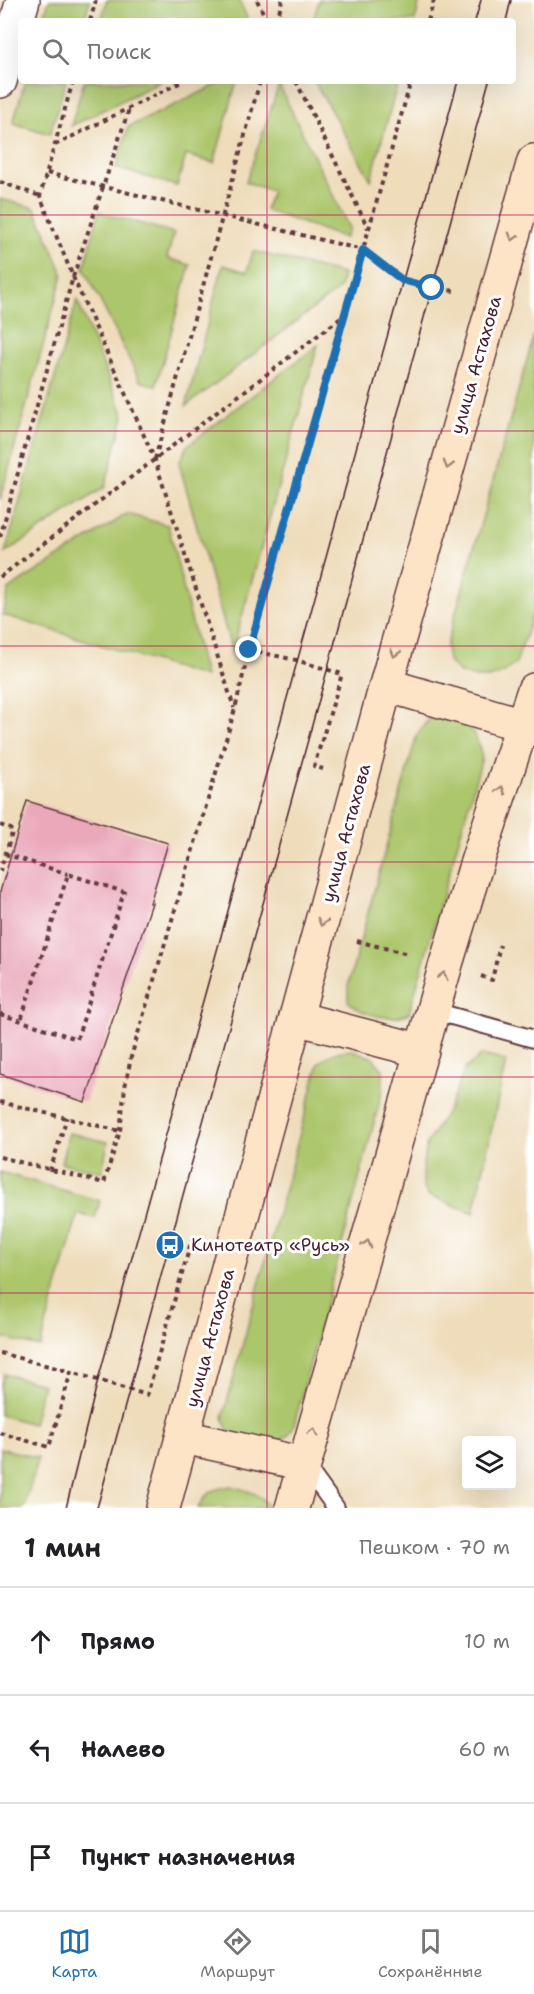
<!DOCTYPE html>
<html lang="ru">
<head>
<meta charset="utf-8">
<style>
  :root { --surface:#fff; --page:#f6f6f6; --text:#202124; --muted:#757577; --line:#e0e0e0; --accent:#1f6fb2 }
  body { margin:0; font-family:"Shantell Sans",sans-serif; background:var(--page); color:var(--text) }
  .controls { position:absolute; right:18px; bottom:18px; display:grid; overflow:hidden; border-radius:6px; box-shadow:0 6px 24px #0002 }
  .controls button { width:54px; height:54px; display:grid; place-items:center; padding:0; border:0; border-bottom:2px solid var(--line); background:var(--surface); color:var(--text); font:30px sans-serif }
  .stop { position:absolute; width:18px; height:18px; margin:-14px; border:4px solid #1f6fb2; border-radius:50%; background:#fff }
  .stop.end { background:#1f6fb2; border-color:#fff; box-shadow:0 2px 6px #0008 }
  .list { margin:0; padding:0; list-style:none }
  h2 { display:flex; justify-content:space-between; align-items:center; height:78px; margin:0; padding:0 24px; font-size:26px }
  h2 small { font-size:20px; font-weight:400; color:var(--muted) }
  .list li { display:grid; grid-template-columns:39px 1fr auto; gap:18px; align-items:center; box-sizing:border-box; height:108px; padding:0 24px; border-top:2px solid var(--line) }
  .list b { display:block; font-size:22px; white-space:nowrap }
  .list em { font-size:20px; font-style:normal; color:var(--muted) }
  .icon { flex:none; width:33px; height:33px; fill:none; stroke:currentColor; stroke-width:2; stroke-linecap:round; stroke-linejoin:round }
  .map { position:relative; flex:none; width:534px; height:1508px; overflow:hidden }
  .search { position:absolute; background:var(--surface); box-shadow:0 6px 24px #0002; left:18px; right:18px; top:18px; height:66px; display:flex; align-items:center; gap:15px; box-sizing:border-box; padding:0 21px; border-radius:6px; color:var(--muted); font-size:22px }
  .sheet { height:402px; background:var(--surface) }
  nav { display:flex; justify-content:space-around; align-items:center; box-sizing:border-box; height:84px; border-top:2px solid var(--line); background:var(--surface); font-size:16px; color:var(--muted) }
  nav a { display:grid; justify-items:center; gap:3px }
  nav .on { color:var(--accent) }
  .map>svg:first-child { display:block }
  .green { fill:#acc66c; stroke:#7b724c; stroke-width:1.5 }
  .building { fill:#eaa8bb }
  .lines { fill:none; stroke-linecap:round; stroke-linejoin:round }
  .service-casing { stroke:#633b40; stroke-width:20 }
  .tertiary-casing { stroke:#633b40; stroke-width:36 }
  .secondary-casing { stroke:#633b40; stroke-width:36 }
  .path { stroke:#633b40; stroke-width:4; stroke-dasharray:4.5 4.5; stroke-linecap:butt }
  .service { stroke:#fff; stroke-width:16 }
  .tertiary { stroke:#fff; stroke-width:33 }
  .secondary { stroke:#fee4c6; stroke-width:33 }
  .tram { stroke:#4a1f2b; stroke-width:1.5 }
  .oneway { stroke:#a48278 }
  .route { stroke:#1f6fb2; stroke-width:8 }
  .grid { fill:none; stroke:#c2185b; stroke-width:1.5; stroke-opacity:0.55 }
  .labels { text-anchor:middle; dominant-baseline:central; stroke-width:6; stroke-linejoin:round; paint-order:stroke }
  .street-label { font-size:18px; fill:#4a1f2b; stroke:#fff }
  .poi-label { font-size:18px; fill:#4a1f2b; stroke:#fff; text-anchor:start }
</style>
</head>
<body>
<div class="map">
<svg width="534" height="1508" viewBox="0 0 534 1508">
  <rect width="100%" height="100%" fill="#fff"/>
  <filter id="ink" filterUnits="userSpaceOnUse"><feTurbulence type="fractalNoise" baseFrequency=".0167" numOctaves="2"/><feDisplacementMap in="SourceGraphic" scale="12" xChannelSelector="R" yChannelSelector="G"/><feConvolveMatrix kernelMatrix="1 2 1 2 8 2 1 2 1" color-interpolation-filters="sRGB"/></filter>
  <filter id="wash" filterUnits="userSpaceOnUse"><feTurbulence type="fractalNoise" baseFrequency=".008" numOctaves="4" result="noise"/><feDisplacementMap in="SourceGraphic" scale="24" xChannelSelector="R" yChannelSelector="G"/><feGaussianBlur stdDeviation="1.35" result="paint"/><feColorMatrix in="noise" values="0 0 0 0 0 0 0 0 0 0 0 0 0 0 0 0 0 1.4 0 .05"/><feComposite in="paint" operator="in"/></filter>
  <g filter="url(#wash)">
    <rect width="100%" height="100%" fill="#eedcba"/>
    <!-- green -->
    <path class="green" d="M49,0H90L84,21H43Z
      M107,0H239L247,18L246,21H101Z
      M319,0H420L415,21H313Z
      M25,81H66L50,134L13,123Z
      M84,81H161L71,126Z
      M225,81H237L214,163L186,155L177,186L116,168L128,127Z
      M314,81H398L371,180Z
      M279,85L349,228L345,238L265,210L272,191L246,182Z
      M0,199L35,208L63,274L0,500Z
      M99,212L174,233L167,258L190,265L156,386L140,381L84,268Z
      M253,251L343,274L340,288L186,406L223,265L247,272Z
      M77,300L124,416L105,487L5,553Z
      M534,335V611L516,663L504,672L490,678H476L460,673L448,661L446,647Z
      M318,345L232,652L179,463L187,446Z
      M127,514L168,525L205,677L3,615L9,589Z
      M443,716C471,725 476,730 482,758L409,1013C391,1022 362,1016 348,1001V986L417,734L429,719Z
      M353,1050L373,1058L383,1070V1089L294,1425C284,1452 246,1447 228,1430C226,1427 224,1421 223,1417L319,1063C330,1053 338,1051 353,1050Z
      M482,1055L506,1061L474,1213L428,1195L423,1185V1164L427,1143L448,1110L465,1069Z
      M69,1133L108,1142L102,1172L61,1163Z
      M0,1172L100,1201L95,1218L78,1214L40,1347L0,1337Z
      M4,1374L43,1384L33,1424L0,1415V1388Z
      M0,1448L38,1458L24,1508H0Z
      M231,1486C245,1490 263,1493 268,1508H198C207,1491 212,1489 231,1486Z"/>
    <g id="blocks">
      <!-- building -->
      <path class="building" d="M27,801L168,843L150,903H152L85,1102L0,1074V892Z"/>
    </g>
  </g>
  <g filter="url(#ink)">
    <use href="#blocks" fill-opacity="0" stroke="#633b40" stroke-width="1.5"/>
    <g class="lines">
      <!-- service casing -->
      <g class="service-casing">
        <path id="service" d="M434,1011L534,1039
          M305,1465L336,1508"/>
      </g>
      <!-- tertiary casing -->
      <g class="tertiary-casing">
        <path id="tertiary" d="M0,81L23,0"/>
      </g>
      <!-- secondary casing -->
      <g class="secondary-casing">
        <path id="secondary" d="M386,685L523,725
          M296,1018L422,1051
          M184,1437L304,1464
          M163,1508L386,685L534,161
          M292,1508L446,964L476,865L534,690"/>
      </g>
      <!-- path -->
      <path class="path" d="M257,0L267,21
        M90,21L96,0
        M277,21L282,0
        M428,21L434,0
        M73,81L40,196L73,277L155,460L234,708
        M296,81L368,228
        M55,145L183,81
        M47,173L363,250L402,280L432,288L456,291
        M0,182L40,196
        M155,459L260,81
        M0,537L73,277L129,109
        M0,577L346,314
        M249,650L296,660L342,674L314,766L323,769
        M0,825L13,830L0,871
        M5,854L68,874
        M357,941L408,954
        M481,976L492,980L500,945
        M0,1014L77,1039L124,892L68,874L21,1020
        M0,1102L120,1131
        M0,1157L104,1183L120,1131L125,1087L131,1057L235,709L249,650L411,81
        M50,1171L67,1117
        M0,1353L71,1372
        M0,1433L49,1447L71,1372L147,1395L192,1239"/>
      <!-- service -->
      <use href="#service" class="service"/>
      <!-- tertiary -->
      <use href="#tertiary" class="tertiary"/>
      <!-- secondary -->
      <use href="#secondary" class="secondary"/>
      <!-- tram -->
      <path class="tram" d="M475,21L481,0
        M506,21L511,0
        M66,1508L98,1380L458,81
        M97,1508L489,81"/>
    </g>
    <!-- one-way arrows -->
    <defs><path id="oneway-chevron" d="M-2-3.5L2.5 0L-2 3.5" fill="none" stroke-width="1.6" stroke-linecap="round" stroke-linejoin="round" transform="scale(1.5)"/></defs>
    <g class="oneway">
      <use href="#oneway-chevron" transform="translate(513 237) rotate(106)"/>
      <use href="#oneway-chevron" transform="translate(448 465) rotate(106)"/>
      <use href="#oneway-chevron" transform="translate(395 653) rotate(106)"/>
      <use href="#oneway-chevron" transform="translate(501 790) rotate(-72)"/>
      <use href="#oneway-chevron" transform="translate(322 922) rotate(105)"/>
      <use href="#oneway-chevron" transform="translate(443 976) rotate(-76)"/>
      <use href="#oneway-chevron" transform="translate(367 1244) rotate(-74)"/>
      <use href="#oneway-chevron" transform="translate(313 1432) rotate(-74)"/>
    </g>
  </g>
  <g class="lines" filter="url(#ink)">
    <!-- route -->
    <path class="route" d="M249,650L363,250L402,280L432,288"/>
  </g>
  <!-- grid -->
  <path class="grid" d="M267,0V21M267,81V1508M0,215H534M0,431H534M0,646H534M0,862H534M0,1077H534M0,1293H534"/>
  <!-- icons -->
  <defs>
    <g id="bus-disc" transform="scale(1.5)"><circle r="9.5" fill="#1f6fb2" stroke="#fff"/><path d="M-5-6H5V4H4V6H2V4H-2V6H-4V4H-5ZM-3.5-4V0h7V-4ZM-3.5 1.2v1.5H-2V1.2ZM2 1.2v1.5H3.5V1.2Z" fill="#fff"/></g>
  </defs>
  <g fill-rule="evenodd">
    <use href="#bus-disc" x="170" y="1245"/>
  </g>
  <g class="labels">
    <!-- street labels -->
    <g class="street-label">
      <text transform="translate(476 365) rotate(-74)">улица Астахова</text>
      <text transform="translate(346 833) rotate(-75)">улица Астахова</text>
      <text transform="translate(210 1338) rotate(-75)">улица Астахова</text>
    </g>
    <!-- poi labels -->
    <g class="poi-label">
      <text x="191" y="1245">Кинотеатр «Русь»</text>
    </g>
  </g>
</svg>
<div class="controls">
<button><svg class="icon" aria-label="layers" viewBox="0 0 24 24"><path d="M12 4l9 5-9 5-9-5zM3 14l9 5 9-5"/></svg></button>
</div>
<div class="stop" style="left:432px;top:288px"></div>
<div class="stop end" style="left:249px;top:650px"></div>
<div class="search"><svg class="icon" aria-label="search" viewBox="0 0 24 24"><circle cx="10" cy="10" r="6"/><path d="M15 15l6 6"/></svg>Поиск</div>
</div>
<section class="sheet">
<h2>1 мин<small>Пешком · 70 m</small></h2>
<ul class="list">
<li><svg class="icon" aria-label="ahead" viewBox="0 0 24 24"><path d="M12 20V5M6 11l6-6 6 6"/></svg><div><b>Прямо</b></div><em>10 m</em></li>
<li><svg class="icon" aria-label="left" viewBox="0 0 24 24"><path d="M17 20v-9H6M10 6l-5 5 5 5"/></svg><div><b>Налево</b></div><em>60 m</em></li>
<li><svg class="icon" aria-label="arrive" viewBox="0 0 24 24"><path d="M6 21V4h12l-3 4 3 4H6"/></svg><div><b>Пункт назначения</b></div></li>
</ul>
</section>
<nav>
<a class="on"><svg class="icon" aria-label="map" viewBox="0 0 24 24"><path d="M3 6l6-2 6 2 6-2v14l-6 2-6-2-6 2zM9 4v14M15 6v14"/></svg>Карта</a>
<a><svg class="icon" aria-label="directions" viewBox="0 0 24 24"><path d="M12 3l9 9-9 9-9-9zM9 14v-3h6M13 9l2 2-2 2"/></svg>Маршрут</a>
<a><svg class="icon" aria-label="saved" viewBox="0 0 24 24"><path d="M7 4h10v16l-5-4-5 4z"/></svg>Сохранённые</a>
</nav>
</body>
</html>
